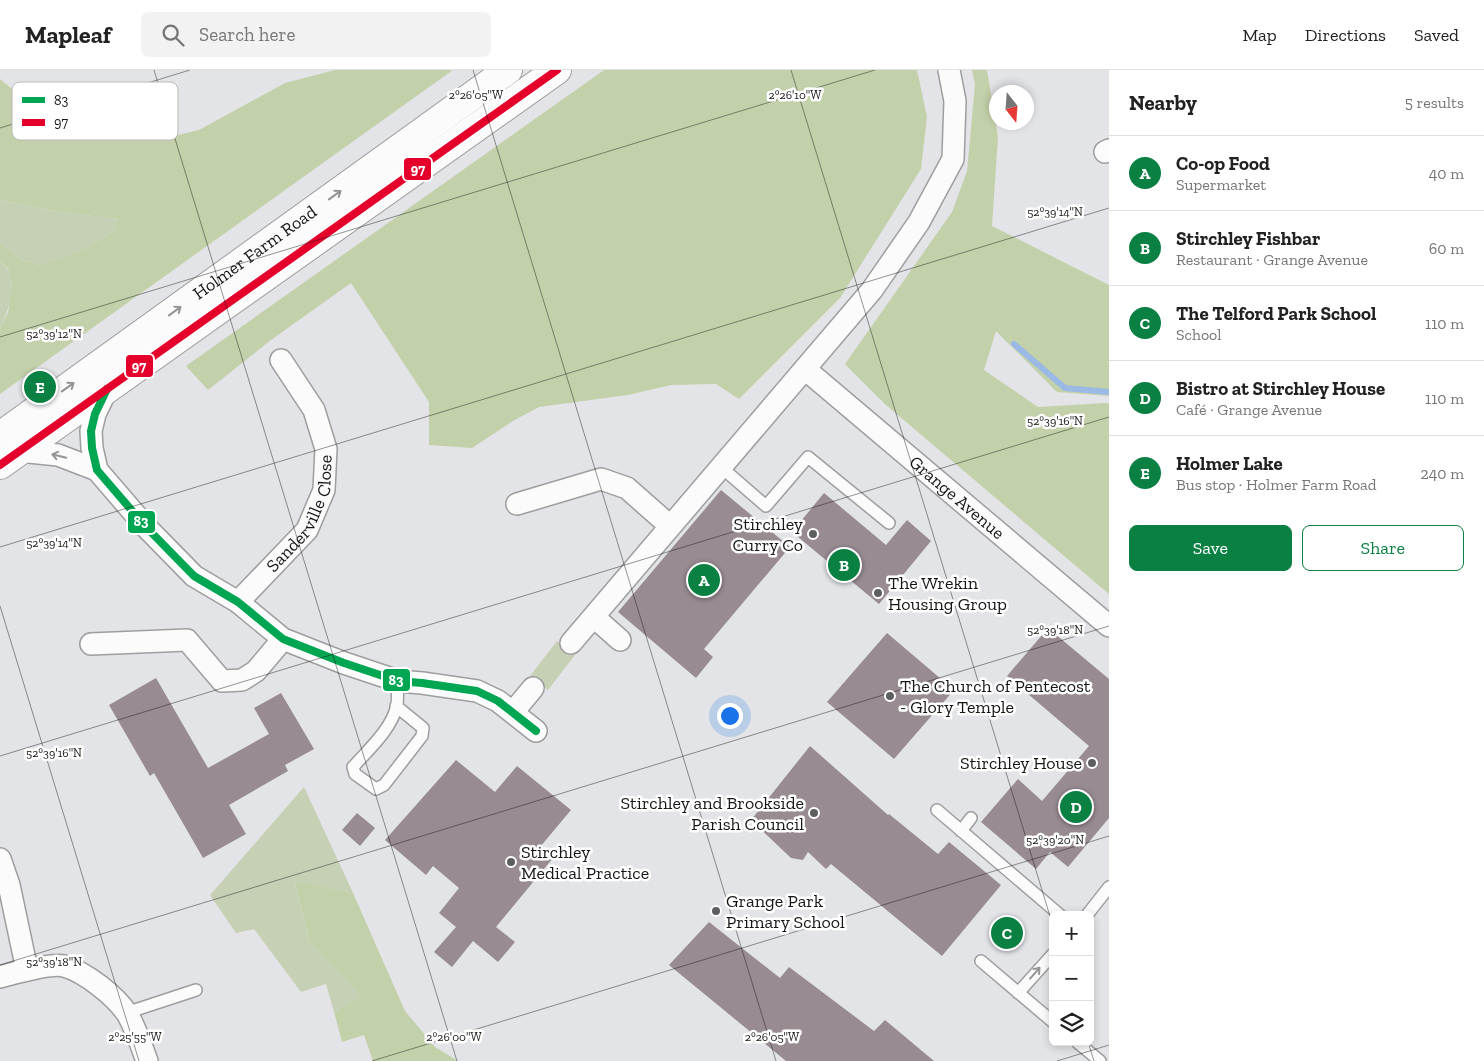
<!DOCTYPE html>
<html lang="en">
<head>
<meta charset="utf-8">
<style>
  :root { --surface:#fff; --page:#f2f2f2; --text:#222; --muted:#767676; --line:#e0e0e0; --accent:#0b8043 }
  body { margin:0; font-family:"Zilla Slab",serif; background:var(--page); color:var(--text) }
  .controls { position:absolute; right:15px; bottom:15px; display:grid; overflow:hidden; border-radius:8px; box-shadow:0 2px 8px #0003 }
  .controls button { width:45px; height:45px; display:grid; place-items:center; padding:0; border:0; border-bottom:1px solid var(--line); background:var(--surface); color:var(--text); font:25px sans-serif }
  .compass { position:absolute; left:989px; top:15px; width:45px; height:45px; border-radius:50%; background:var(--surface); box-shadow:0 2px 8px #0003; rotate:163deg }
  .you { position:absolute; left:729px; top:645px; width:18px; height:18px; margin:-12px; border:4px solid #fff; border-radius:50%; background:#1a73e8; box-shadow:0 0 0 8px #1a73e833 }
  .badge { display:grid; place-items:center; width:32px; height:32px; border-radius:50%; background:var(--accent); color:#fff; font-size:16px; font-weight:700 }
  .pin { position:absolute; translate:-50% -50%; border:2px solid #fff; box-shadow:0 1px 5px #0006 }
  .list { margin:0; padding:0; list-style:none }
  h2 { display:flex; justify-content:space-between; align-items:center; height:65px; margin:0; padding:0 20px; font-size:21px }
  h2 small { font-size:16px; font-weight:400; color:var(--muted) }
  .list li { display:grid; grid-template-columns:32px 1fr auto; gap:15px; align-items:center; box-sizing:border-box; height:75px; padding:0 20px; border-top:1px solid var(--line) }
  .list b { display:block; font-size:19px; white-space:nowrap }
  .list p { margin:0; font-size:16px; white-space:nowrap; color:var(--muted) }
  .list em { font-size:16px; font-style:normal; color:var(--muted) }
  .actions { display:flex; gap:10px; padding:15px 20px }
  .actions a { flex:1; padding:11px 0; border:1px solid var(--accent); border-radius:8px; text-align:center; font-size:18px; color:var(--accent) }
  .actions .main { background:var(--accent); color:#fff }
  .icon { flex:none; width:28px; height:28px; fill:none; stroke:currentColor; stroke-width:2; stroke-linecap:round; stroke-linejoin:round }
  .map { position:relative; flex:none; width:1109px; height:991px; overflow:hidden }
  header { display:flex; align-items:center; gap:30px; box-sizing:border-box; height:70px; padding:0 25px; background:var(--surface); border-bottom:1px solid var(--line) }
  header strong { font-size:24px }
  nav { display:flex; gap:28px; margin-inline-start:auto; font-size:18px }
  .search { width:350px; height:45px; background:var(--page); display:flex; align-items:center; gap:12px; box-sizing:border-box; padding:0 18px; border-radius:8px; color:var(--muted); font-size:19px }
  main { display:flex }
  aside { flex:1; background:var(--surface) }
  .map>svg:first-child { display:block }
  .green { fill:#c6d0b5 }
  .forest { fill:#c3d1aa }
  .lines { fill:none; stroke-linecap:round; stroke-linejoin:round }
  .stream { stroke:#9ab9e4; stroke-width:6 }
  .building { fill:#988b92 }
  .service-casing { stroke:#9e9ea0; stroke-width:14 }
  .minor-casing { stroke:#9e9ea0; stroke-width:24 }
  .tertiary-casing { stroke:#9e9ea0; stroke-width:30 }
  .service { stroke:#fbfbfb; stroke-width:11 }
  .minor { stroke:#fbfbfb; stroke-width:21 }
  .tertiary { stroke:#fbfbfb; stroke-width:28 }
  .bus-1-casing { stroke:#fff; stroke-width:11 }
  .bus-2-casing { stroke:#fff; stroke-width:11 }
  .bus-1 { stroke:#00a651; stroke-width:8 }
  .bus-2 { stroke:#e4002b; stroke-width:8 }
  .oneway { stroke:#949495 }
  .ticks { fill:none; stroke:#161618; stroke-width:1; stroke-opacity:0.45 }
  .poi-dot { fill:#5e5e60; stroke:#fff; stroke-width:2 }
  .labels { text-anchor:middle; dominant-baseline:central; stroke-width:5; stroke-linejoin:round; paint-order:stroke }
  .street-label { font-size:18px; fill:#161618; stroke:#fff }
  .poi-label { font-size:18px; fill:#161618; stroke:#fff; text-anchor:start }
  .key { fill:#fff; stroke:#b9b9ba; stroke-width:1 }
  .key-label { font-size:14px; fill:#161618 }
  .ticks-label { font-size:12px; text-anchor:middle; fill:#161618; stroke:#fff; stroke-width:5; stroke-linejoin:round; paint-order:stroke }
  .line-badge { stroke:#fff; stroke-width:2 }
  .badge-label { font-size:14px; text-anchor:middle; font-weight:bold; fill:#fff }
</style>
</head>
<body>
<header>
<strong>Mapleaf</strong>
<div class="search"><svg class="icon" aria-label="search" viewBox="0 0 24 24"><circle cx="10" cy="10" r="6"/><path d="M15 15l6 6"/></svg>Search here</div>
<nav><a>Map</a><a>Directions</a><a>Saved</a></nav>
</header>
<main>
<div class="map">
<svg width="1109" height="991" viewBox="0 0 1109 991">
  <rect width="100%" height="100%" fill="#e3e4e7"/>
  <!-- green -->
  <path class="green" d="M0,130L59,142L118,149L113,162L85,179L40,195L21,190L0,173Z
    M0,191C3,194 6,197 8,200C17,217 8,242 0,258Z
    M557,571L575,585L548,620L530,606Z
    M304,717L353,823L294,812L310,872L361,926L334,942L326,914L301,922L254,859L236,863L210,825Z"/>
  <!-- forest -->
  <path class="forest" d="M335,0H453L0,324V258L8,242L12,213L8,199L0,191V173L21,190L40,195L85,179L113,162L118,149L59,142L0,130V9L23,28L68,54L117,68H165L199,60L285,13Z
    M604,0H917L927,47L921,99L840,228L739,329L716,314L671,315L628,325L539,337L513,351L472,378L429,375V332L351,213L271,270L208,320L186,296Z
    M972,0H987L998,67L992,156L1109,215V326L1057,322L996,261L984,300L1038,337L1106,333L1109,334V524L886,335L845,294L952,142L967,101L975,15Z
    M294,811L353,823L405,941L435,977L458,991H373L364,965L342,972L334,942L361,926L310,872Z"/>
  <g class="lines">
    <!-- stream -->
    <path class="stream" d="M1014,274L1065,318L1109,322"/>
  </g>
  <!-- building -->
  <path class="building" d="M721,420L790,477L704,579L713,587L696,608L618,542Z
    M824,423L886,475L907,450L931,471L879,534L792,462Z
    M1048,558L1109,609V748L1068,797L1050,782L1036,799L981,752L1018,709L1042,731L1089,676L1007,606Z
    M887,563L954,620L894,689L827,632Z
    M156,608L208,698L269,664L254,638L281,623L314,679L285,695L288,701L229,735L246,764L203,788L154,703L150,706L109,635Z
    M810,676L888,745L889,744L938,784L949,772L1001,815L942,886L831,794L826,799L808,782L803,790L791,788L751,750Z
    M456,690L495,722L517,696L571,740L540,777L553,788L496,857L515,872L498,892L473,871L452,897L434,882L456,857L439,843L459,818L433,796L426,805L385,770Z
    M357,743L375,758L360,776L342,760Z
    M709,852L780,908L789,897L874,961L885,950L934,991H786L669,895Z"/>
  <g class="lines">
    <!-- service casing -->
    <g class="service-casing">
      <path id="service" d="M721,397L766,436L808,387L889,453
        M396,636L423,658L422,666L384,715L376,719L355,704L353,697C368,680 392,659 397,635C398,627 397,619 398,611
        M937,740L1060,845
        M961,761L971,748
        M1087,845L1109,817
        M981,891L1053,952
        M1018,923L1053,884
        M126,943L196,920
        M1077,972L1100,991"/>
    </g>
    <!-- minor casing -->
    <g class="minor-casing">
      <g id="minor">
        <path d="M1105,82L1109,80"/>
        <path id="s1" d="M805,299L1109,556"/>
        <path d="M107,319L95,344L91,361L92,378L97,400L146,457L194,506L238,532L283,569L344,593L398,611L422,613L477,621L498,631L536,661"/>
        <path d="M19,381L58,385L97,400"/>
        <path d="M517,434L601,409L627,418L670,456"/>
        <path id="s2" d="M238,532L307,460L324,420L326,379L314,340L281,290"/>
        <path d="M594,547L620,570"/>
        <path d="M571,573L872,220L919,152L953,89L955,31L949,0"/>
        <path d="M91,574L187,570L222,611L242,610L256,601L283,569"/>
        <path d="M513,642L533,618"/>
        <path d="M0,789L9,815L27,900"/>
        <path d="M0,907C13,903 52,893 64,896C85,902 116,926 128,945C136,959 141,975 147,991"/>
      </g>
    </g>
    <!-- tertiary casing -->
    <g class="tertiary-casing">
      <g id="tertiary">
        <path id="s3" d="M0,366L508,0"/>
        <path d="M0,395L557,0"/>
      </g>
    </g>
    <!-- service -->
    <use href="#service" class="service"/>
    <!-- minor -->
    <use href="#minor" class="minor"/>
    <!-- tertiary -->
    <use href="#tertiary" class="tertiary"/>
    <!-- bus-1 casing -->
    <g class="bus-1-casing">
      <path id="bus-1" d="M107,319L95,344L91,361L92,378L97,400L146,457L194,506L238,532L283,569L344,593L398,611L422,613L477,621L498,631L536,661"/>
    </g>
    <!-- bus-2 casing -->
    <g class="bus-2-casing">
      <path id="bus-2" d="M0,395L557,0"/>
    </g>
    <!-- bus-1 -->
    <use href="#bus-1" class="bus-1"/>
    <!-- bus-2 -->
    <use href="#bus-2" class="bus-2"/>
  </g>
  <!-- one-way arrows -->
  <defs><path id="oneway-shaft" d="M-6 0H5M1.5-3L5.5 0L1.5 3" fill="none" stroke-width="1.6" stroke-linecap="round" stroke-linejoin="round" transform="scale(1.25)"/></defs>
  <g class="oneway">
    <use href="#oneway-shaft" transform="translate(335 125) rotate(-36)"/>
    <use href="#oneway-shaft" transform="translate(175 241) rotate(-36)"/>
    <use href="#oneway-shaft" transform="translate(68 317) rotate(-36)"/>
    <use href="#oneway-shaft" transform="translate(59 386) rotate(-166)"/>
    <use href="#oneway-shaft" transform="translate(1035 903) rotate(-49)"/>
  </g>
  <!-- ticks -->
  <path class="ticks" d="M154,0L457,991M473,0L776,991M791,0L1053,856M0,58L190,0M0,267L875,0M0,477L1109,138M0,536L139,991M0,686L1109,347M0,895L1109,556M1088,972L1094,991M372,991L1109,766M1057,991L1109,975"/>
  <!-- markers -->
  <g class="poi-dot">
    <circle cx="813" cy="464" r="5"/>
    <circle cx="878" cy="523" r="5"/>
    <circle cx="890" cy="626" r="5"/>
    <circle cx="1092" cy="693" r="5"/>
    <circle cx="814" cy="743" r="5"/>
    <circle cx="511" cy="792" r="5"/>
    <circle cx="716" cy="841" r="5"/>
  </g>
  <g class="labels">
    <!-- street labels -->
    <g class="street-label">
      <text stroke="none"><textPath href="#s3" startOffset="314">Holmer Farm Road</textPath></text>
      <text stroke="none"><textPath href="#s1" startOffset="199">Grange Avenue</textPath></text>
      <text stroke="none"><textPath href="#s2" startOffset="112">Sanderville Close</textPath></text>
    </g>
    <!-- poi labels -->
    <g class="poi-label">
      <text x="803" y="454" text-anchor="end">Stirchley<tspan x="803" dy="21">Curry Co</tspan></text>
      <text x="888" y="513">The Wrekin<tspan x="888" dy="21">Housing Group</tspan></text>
      <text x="900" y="616">The Church of Pentecost<tspan x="900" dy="21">- Glory Temple</tspan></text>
      <text x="1082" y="693" text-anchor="end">Stirchley House</text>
      <text x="804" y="733" text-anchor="end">Stirchley and Brookside<tspan x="804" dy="21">Parish Council</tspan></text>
      <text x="521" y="782">Stirchley<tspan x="521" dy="21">Medical Practice</tspan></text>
      <text x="726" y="831">Grange Park<tspan x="726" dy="21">Primary School</tspan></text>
    </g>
  </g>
  <!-- legend -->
  <rect x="12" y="12" width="166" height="58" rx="8" class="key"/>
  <rect x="22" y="27" width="23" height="6" fill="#00a651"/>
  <rect x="22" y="49" width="23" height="7" fill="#e4002b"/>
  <g class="key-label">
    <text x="54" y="35">83</text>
    <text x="54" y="57">97</text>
  </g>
  <g class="ticks-label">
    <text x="476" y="29">2°26'05"W</text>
    <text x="795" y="29">2°26'10"W</text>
    <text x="1055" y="146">52°39'14"N</text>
    <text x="54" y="268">52°39'12"N</text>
    <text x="1055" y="355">52°39'16"N</text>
    <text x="54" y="477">52°39'14"N</text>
    <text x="1055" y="564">52°39'18"N</text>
    <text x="54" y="687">52°39'16"N</text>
    <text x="1055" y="774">52°39'20"N</text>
    <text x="54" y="896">52°39'18"N</text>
    <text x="135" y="971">2°25'55"W</text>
    <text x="454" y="971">2°26'00"W</text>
    <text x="772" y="971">2°26'05"W</text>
  </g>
  <g class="line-badge">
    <rect x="403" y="87" width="29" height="24" rx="5" fill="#e4002b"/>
    <rect x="125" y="284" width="29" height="24" rx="5" fill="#e4002b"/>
    <rect x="127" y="440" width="29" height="24" rx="5" fill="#00a651"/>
    <rect x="382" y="598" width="29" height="24" rx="5" fill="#00a651"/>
  </g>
  <g class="badge-label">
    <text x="418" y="104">97</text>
    <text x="139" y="301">97</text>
    <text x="141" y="456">83</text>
    <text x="396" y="615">83</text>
  </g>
</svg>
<div class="controls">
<button>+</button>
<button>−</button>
<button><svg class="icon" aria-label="layers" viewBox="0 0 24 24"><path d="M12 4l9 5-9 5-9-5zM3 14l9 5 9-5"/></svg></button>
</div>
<svg class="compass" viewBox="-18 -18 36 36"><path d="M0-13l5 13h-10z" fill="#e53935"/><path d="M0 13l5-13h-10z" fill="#767676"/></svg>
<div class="you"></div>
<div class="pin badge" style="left:704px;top:510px">A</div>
<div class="pin badge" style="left:844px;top:495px">B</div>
<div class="pin badge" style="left:1007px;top:863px">C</div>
<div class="pin badge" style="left:1076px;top:737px">D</div>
<div class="pin badge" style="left:40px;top:317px">E</div>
</div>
<aside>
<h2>Nearby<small>5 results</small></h2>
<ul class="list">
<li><span class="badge">A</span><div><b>Co-op Food</b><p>Supermarket</p></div><em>40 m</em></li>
<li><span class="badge">B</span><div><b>Stirchley Fishbar</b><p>Restaurant · Grange Avenue</p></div><em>60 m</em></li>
<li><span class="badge">C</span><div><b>The Telford Park School</b><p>School</p></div><em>110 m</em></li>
<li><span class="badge">D</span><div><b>Bistro at Stirchley House</b><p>Café · Grange Avenue</p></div><em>110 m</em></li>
<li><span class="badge">E</span><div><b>Holmer Lake</b><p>Bus stop · Holmer Farm Road</p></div><em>240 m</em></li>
</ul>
<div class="actions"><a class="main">Save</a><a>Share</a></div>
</aside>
</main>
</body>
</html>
